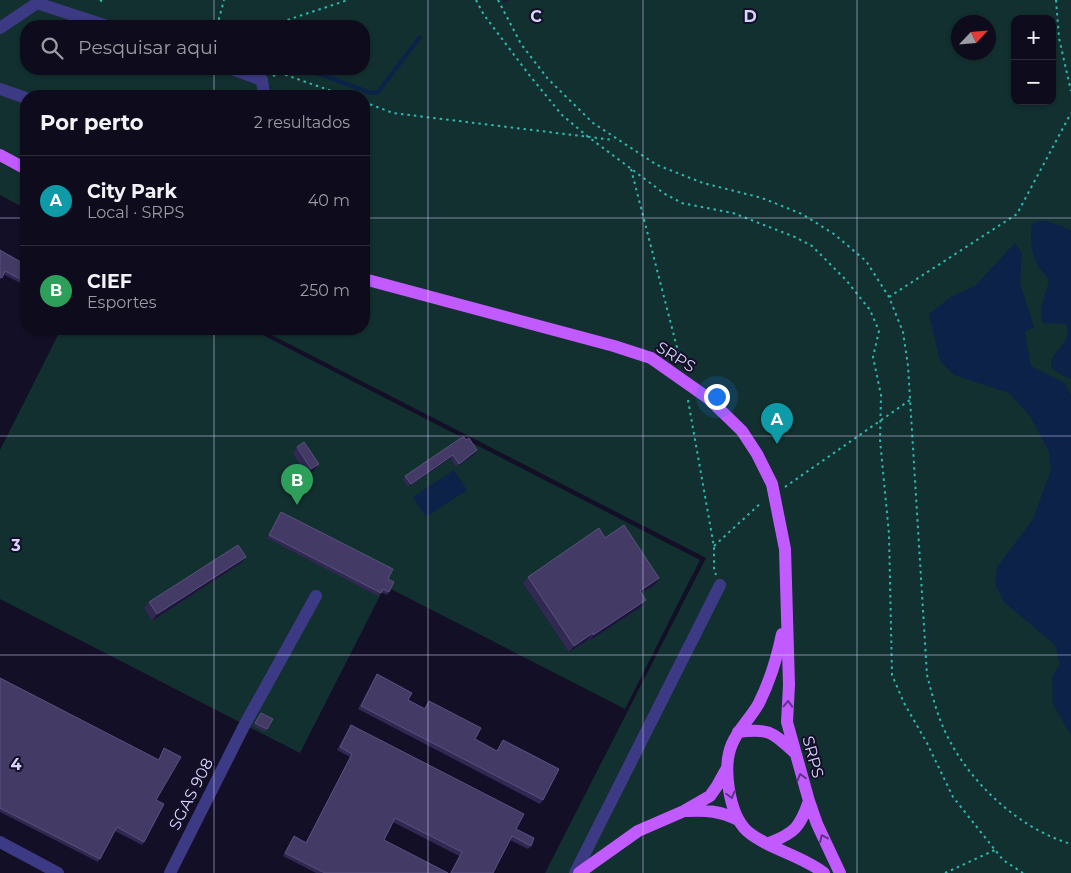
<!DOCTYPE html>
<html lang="pt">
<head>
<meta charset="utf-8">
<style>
  :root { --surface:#0e0b1c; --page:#171425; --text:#f1f3f6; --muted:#9b9ba3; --line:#2e2b3b; --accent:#00e5ff }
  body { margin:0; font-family:Montserrat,sans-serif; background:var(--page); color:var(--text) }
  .controls { position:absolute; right:15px; top:15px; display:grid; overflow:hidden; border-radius:10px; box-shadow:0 1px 4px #0004 }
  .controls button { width:45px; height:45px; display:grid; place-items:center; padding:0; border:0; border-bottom:1px solid var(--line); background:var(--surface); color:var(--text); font:25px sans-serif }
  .compass { position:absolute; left:951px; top:15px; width:45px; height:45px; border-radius:50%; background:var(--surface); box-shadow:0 1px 4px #0004; rotate:64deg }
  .you { position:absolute; left:716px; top:396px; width:18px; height:18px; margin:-12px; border:4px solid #fff; border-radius:50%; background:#1a73e8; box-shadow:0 0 0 8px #1a73e833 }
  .badge { display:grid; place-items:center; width:32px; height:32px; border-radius:50%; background:var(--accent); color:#fff; font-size:16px; font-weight:700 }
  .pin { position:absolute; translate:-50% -41px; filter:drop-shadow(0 1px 2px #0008) }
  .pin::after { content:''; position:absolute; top:26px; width:18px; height:15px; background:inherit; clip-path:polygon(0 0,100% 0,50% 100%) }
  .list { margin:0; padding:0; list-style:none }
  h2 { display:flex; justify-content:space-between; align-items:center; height:65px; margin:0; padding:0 20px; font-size:21px }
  h2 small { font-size:16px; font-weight:400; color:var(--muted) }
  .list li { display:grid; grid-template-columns:32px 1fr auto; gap:15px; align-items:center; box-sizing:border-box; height:90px; padding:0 20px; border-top:1px solid var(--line) }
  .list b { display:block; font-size:19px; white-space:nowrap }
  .list p { margin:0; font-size:16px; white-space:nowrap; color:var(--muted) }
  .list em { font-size:16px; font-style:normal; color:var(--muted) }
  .icon { flex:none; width:28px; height:28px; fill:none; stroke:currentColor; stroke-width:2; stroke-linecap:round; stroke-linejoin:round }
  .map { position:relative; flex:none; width:1071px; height:873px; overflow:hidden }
  .search { position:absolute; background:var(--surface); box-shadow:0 1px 4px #0004; left:20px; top:20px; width:350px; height:55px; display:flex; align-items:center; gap:12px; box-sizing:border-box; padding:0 18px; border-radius:20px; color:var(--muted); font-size:19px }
  .panel { position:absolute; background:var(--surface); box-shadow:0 1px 4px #0004; left:20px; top:90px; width:350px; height:245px; border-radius:20px }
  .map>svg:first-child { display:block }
  .green { fill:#12302f; fill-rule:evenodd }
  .water { fill:#0c2248 }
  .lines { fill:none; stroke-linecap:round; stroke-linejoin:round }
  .stream { stroke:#0c2248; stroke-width:4 }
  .path { stroke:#2fb8b0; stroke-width:2; stroke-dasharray:2.5 4; stroke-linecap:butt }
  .minor { stroke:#3d3a85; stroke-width:12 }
  .major { stroke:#c25bff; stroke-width:12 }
  .wall { fill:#312854 }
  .shaded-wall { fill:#1d163a }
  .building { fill:#433a66; stroke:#5a527e }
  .oneway { stroke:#623188 }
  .grid { fill:none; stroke:#d9d4ff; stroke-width:1; stroke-opacity:0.55 }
  .labels { text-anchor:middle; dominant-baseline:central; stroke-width:4; stroke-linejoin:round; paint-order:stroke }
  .street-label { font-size:16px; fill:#d9d4ff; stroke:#130f26 }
  .grid-label { font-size:16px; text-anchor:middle; font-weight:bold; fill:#d9d4ff; stroke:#130f26; stroke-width:4; stroke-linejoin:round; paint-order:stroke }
</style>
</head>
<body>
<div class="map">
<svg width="1071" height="873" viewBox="0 0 1071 873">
  <rect width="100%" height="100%" fill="#130f26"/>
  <!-- green -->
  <path class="green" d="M0,0H1071V873H545L706,558L260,329H364V96H26V209L0,195ZM1015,19H1052V101H1015ZM958,22H988V52H958ZM26,26H364V69H26Z
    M61,329H251L700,560L625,709L385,586L300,753L0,599V450Z"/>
  <!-- water -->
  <path class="water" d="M1038,221H1047L1071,230V379L1061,375L1051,367C1051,347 1071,349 1067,324L1043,323C1038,308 1046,295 1049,280C1045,274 1040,270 1037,264C1031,253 1030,236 1032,224Z
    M1015,243L1022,253L1020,284L1034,327L1025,332L1031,366L1065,383L1071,395V735L1053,704L1052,677L1060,664L1055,645L1004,602L995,584L997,567L1033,519L1051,470L1049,451L1030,416L1009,393L954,375L940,361L929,314L951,297L976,285Z
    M454,470L467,490L426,517L413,497Z"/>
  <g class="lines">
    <!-- stream -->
    <path class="stream" d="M306,69L371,93L378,92L420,37"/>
    <!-- path -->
    <path class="path" d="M100,0L104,3
      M476,0L484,15L530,76L562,115L587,136L665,194L682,203L733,213L795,237L812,246L846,280L870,310L879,331L873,357L881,395L880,440L889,534L892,675L904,703L927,743L953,797L1003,860L1023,873
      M498,0L521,44L548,79L593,123L657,165L703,183L762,198L802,214L834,234L866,261L889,297L903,332L908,366L927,675C931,690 935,707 941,722C962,776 1016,828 1071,844
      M1056,0L1059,38L1071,91
      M217,26L224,0
      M269,26L348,0
      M273,76L280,73L346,96
      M364,102L393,113L614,140
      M631,169L681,363
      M889,297L1017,214L1071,113
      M688,400L714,547V568L716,575
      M785,487L910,400
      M714,546L762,502
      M945,873L995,850"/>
    <!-- minor -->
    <path class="minor" d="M0,28L37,3L107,26
      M232,69L262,80L264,96
      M0,89L26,98
      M0,842L58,873
      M170,873L245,724L316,596
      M575,873L720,585"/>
    <!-- major -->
    <path class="major" d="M0,155L26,169
      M364,279L614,346L651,358L708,398L742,431L757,454L772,484L785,549L789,685L787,722L809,801L817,824L840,873
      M782,634C777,658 770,681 759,703C751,718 738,729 732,744C722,767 729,814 747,831C768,849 801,855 824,873
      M738,732C769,728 772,732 794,752
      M687,811C706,810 721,811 738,820
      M769,843C795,833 800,827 809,801
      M579,873L638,831L684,811L710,796L717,786L727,768"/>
  </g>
  <!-- wall -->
  <path class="wall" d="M0,250L26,265V286L3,274L0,280Z
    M461,438L475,454L456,467L451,458L408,487L403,479L405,476Z
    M297,447L314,471L307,476L293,453Z
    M281,512L388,579L389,592L387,595L381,592L378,596L267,538Z
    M241,563L152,621L144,608L149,602Z
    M528,577L659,578L655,585L641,593L646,600L641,607L589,641L588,640L569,652L523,583Z
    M377,674L408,700L424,708L429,701L475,739L497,751L503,740L543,800L540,804L358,709Z
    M0,678L158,760L164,748L156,800L144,842L142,845L115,831L98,862L0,812Z
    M261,713L267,729L265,732L253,726Z
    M351,725L516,829L531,846L528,849L510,840L493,873H450L459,856L393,822L384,840L448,873H316L283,856L294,836L306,842L350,757L337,750Z"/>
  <!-- shaded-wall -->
  <path class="shaded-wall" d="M504,0H510L502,3Z
    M477,450L475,454L456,467L459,464Z
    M453,455L451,458L408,487L411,484Z
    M319,464L314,471L307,476L311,469Z
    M246,557L241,563L152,621L157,614Z
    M659,578L655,585L635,597L640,591Z
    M646,600L641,607L589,641L593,635Z
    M593,633L588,640L569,652L574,646Z"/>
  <!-- building -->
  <path class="building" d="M0,250L26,265V282L5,271L2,278L0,277Z
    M464,437L466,440L469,438L477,450L459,464L453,455L411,484L405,476L461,438Z
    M304,442L319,464L311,469L297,447Z
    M281,512L393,569L388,579L394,582L389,592L383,589L381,593L269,535Z
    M624,525L659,578L640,591L646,600L593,635V633L574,646L528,577L599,528L605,538Z
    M238,545L246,557L157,614L149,602Z
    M377,674L412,693L408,700L425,709L429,701L481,728L475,739L497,751L503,740L559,769L543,800L361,706Z
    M0,678L159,760L164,748L181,757L156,800L164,804L144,842L117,827L100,859L0,808Z
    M261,713L273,719L267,729L255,723Z
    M351,725L524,814L516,829L534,838L531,846L512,836L493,873H451L462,852L395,818L384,840L448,873H325L285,853L294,836L306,843L352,754L340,747Z"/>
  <!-- one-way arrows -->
  <defs><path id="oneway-chevron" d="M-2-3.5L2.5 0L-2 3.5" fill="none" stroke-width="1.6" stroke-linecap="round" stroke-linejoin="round" transform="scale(1.25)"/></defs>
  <g class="oneway">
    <use href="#oneway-chevron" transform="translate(788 704) rotate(-88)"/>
    <use href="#oneway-chevron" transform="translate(801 777) rotate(-106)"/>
    <use href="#oneway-chevron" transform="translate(731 795) rotate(75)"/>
    <use href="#oneway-chevron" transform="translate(823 838) rotate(-115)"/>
  </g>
  <!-- grid -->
  <path class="grid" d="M214,0V26M428,0V873M643,0V873M857,0V873M214,69V96M0,218H26M364,218H1071M214,329V873M0,436H1071M0,655H1071"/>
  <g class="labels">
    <!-- street labels -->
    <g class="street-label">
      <text transform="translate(676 357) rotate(32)">SRPS</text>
      <text transform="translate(813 757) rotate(75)">SRPS</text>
      <text transform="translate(191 794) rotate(-63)">SGAS 908</text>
    </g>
  </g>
  <g class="grid-label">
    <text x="536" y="22">C</text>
    <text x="750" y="22">D</text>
    <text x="16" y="551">3</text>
    <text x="16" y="770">4</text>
  </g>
</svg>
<div class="controls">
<button>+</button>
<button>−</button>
</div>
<svg class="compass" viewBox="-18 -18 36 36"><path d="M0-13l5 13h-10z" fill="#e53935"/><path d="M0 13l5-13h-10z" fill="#9b9ba3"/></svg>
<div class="you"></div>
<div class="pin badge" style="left:777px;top:444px;background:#0f9aa8">A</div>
<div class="pin badge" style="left:297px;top:505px;background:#2e9e5b">B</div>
<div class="search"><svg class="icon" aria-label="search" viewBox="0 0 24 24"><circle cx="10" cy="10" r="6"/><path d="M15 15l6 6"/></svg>Pesquisar aqui</div>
<section class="panel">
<h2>Por perto<small>2 resultados</small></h2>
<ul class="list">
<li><span class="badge" style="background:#0f9aa8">A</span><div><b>City Park</b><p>Local · SRPS</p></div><em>40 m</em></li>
<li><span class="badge" style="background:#2e9e5b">B</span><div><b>CIEF</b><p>Esportes</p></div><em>250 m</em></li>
</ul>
</section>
</div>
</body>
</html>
